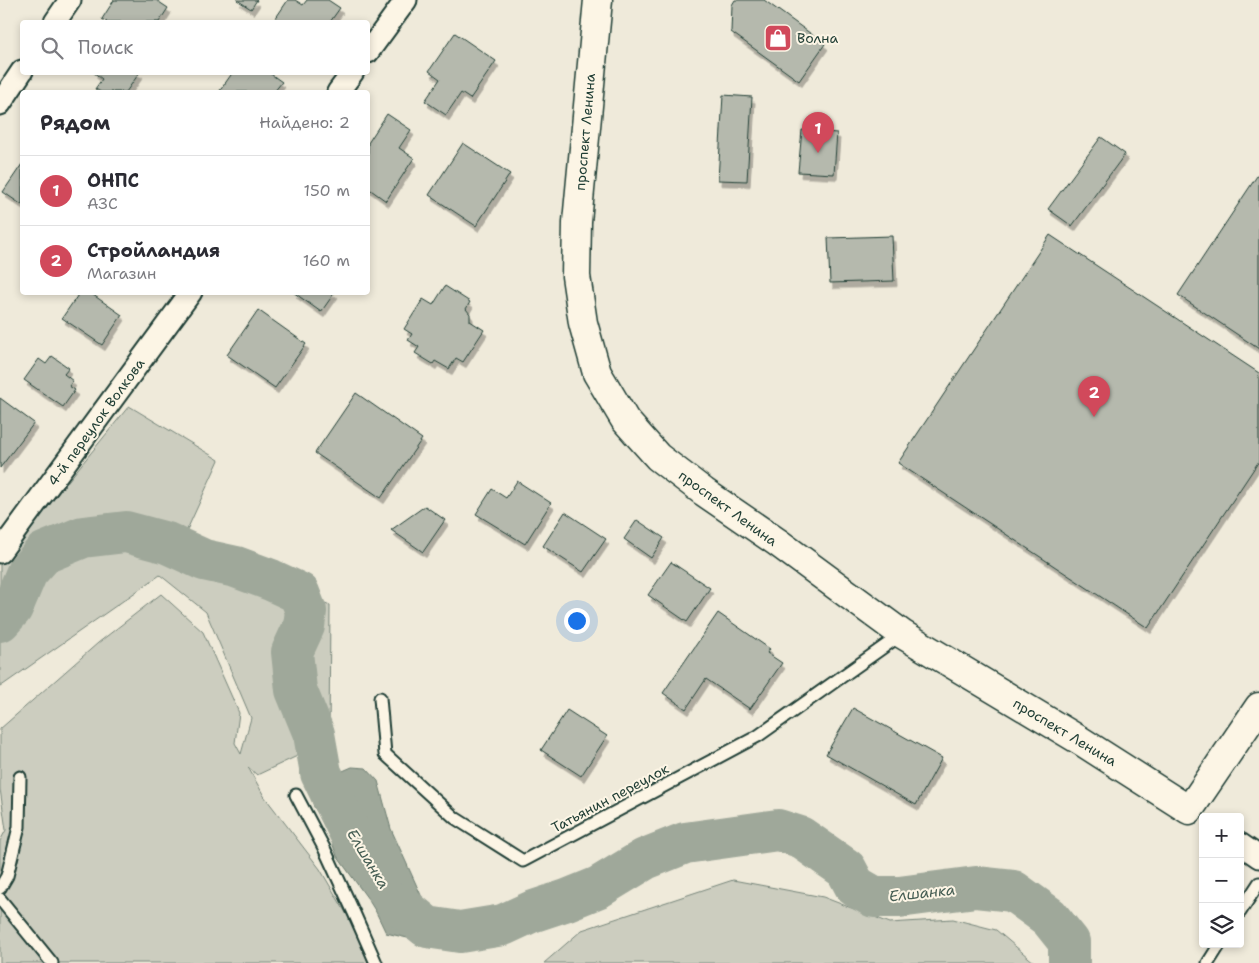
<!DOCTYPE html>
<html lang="ru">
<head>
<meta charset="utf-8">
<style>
  :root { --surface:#fff; --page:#f2f2f3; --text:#2b2b33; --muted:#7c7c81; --line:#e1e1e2; --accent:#d1495b }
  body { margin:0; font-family:"Shantell Sans",sans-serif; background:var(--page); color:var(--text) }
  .controls { position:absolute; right:15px; bottom:15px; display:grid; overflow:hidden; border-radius:5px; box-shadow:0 2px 8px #0003 }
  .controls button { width:45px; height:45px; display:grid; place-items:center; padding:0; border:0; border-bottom:1px solid var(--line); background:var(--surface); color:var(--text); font:25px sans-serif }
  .you { position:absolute; left:576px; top:620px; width:18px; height:18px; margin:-12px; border:4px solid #fff; border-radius:50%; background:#1a73e8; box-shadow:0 0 0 8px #1a73e833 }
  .badge { display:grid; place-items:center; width:32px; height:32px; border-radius:50%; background:var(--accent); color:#fff; font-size:16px; font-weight:700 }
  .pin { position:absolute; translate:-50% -41px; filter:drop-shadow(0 1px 2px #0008) }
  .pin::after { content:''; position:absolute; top:26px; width:18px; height:15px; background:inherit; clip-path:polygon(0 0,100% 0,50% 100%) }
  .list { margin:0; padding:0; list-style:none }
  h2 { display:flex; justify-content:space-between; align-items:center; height:65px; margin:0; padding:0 20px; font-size:21px }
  h2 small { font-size:16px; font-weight:400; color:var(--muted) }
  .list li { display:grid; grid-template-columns:32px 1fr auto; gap:15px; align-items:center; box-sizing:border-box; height:70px; padding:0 20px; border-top:1px solid var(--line) }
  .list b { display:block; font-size:19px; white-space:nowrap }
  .list p { margin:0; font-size:16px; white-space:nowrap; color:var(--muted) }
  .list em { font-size:16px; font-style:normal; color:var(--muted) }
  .icon { flex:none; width:28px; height:28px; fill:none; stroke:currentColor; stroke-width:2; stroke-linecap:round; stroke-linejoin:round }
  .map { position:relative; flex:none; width:1259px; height:963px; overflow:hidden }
  .search { position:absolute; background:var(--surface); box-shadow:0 2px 8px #0003; left:20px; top:20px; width:350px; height:55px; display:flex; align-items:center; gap:12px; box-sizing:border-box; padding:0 18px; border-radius:5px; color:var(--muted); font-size:19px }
  .panel { position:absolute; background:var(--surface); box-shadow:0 2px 8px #0003; left:20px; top:90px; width:350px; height:205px; border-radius:5px }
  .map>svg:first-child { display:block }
  .green { fill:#cccdbf; stroke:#76857a }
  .water { fill:#9fa89a; stroke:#6c7d71 }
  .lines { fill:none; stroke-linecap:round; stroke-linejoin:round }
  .river { stroke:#9fa89a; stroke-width:42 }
  .building { fill:#b5b9ad; stroke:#1f3d34; filter:url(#shadow) }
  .service-casing { stroke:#1f3d34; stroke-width:15 }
  .minor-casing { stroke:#1f3d34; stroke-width:25 }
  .tertiary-casing { stroke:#1f3d34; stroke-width:31 }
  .service { stroke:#fcf5e5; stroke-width:11 }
  .minor { stroke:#fcf5e5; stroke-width:21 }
  .tertiary { stroke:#fcf5e5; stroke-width:28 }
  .labels { text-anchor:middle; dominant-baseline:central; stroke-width:4; stroke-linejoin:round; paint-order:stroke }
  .poi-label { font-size:14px; fill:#1f3d34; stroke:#fcf5e5; text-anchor:start }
  .street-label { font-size:14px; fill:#1f3d34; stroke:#fcf5e5 }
  .water-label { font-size:15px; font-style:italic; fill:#455d53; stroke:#fcf5e5 }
</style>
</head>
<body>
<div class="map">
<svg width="1259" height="963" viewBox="0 0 1259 963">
  <defs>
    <filter id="shadow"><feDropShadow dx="3" dy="5.5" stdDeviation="0" flood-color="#0004"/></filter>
  </defs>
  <rect width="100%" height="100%" fill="#efeada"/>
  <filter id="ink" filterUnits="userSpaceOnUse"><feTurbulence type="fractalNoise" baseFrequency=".02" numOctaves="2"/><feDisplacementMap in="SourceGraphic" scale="10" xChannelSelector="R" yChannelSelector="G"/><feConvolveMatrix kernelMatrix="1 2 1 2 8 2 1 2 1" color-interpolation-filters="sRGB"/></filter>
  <g filter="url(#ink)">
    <!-- green -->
    <path class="green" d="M129,406L219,460L181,543L330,605L329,741L257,775L248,767L264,796L320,869L363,942L368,963H0V841L6,830L0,789V729L98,643L161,594L203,632L239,713L235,743L241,754L251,718L206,612L160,575L0,687V565Z
      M733,880L823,897L890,923L953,919L996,930L1035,963H544L582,930Z"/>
    <!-- water -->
    <path class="water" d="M352,767L366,768L378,781L391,829L425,904L435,911L446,925L448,931L433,944L386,933L376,912L368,899L337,856L326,826L314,807L308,786Z"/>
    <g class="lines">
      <!-- river -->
      <path class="river" d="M0,621L12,608L27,572L44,553L83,537L126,532L167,543L204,560L236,567L271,580L299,593L306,611L304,626L292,652L296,690L314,734L321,773L349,831
        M399,904L427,927L460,932L503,925L531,912L567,900L599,887L645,859L685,843L778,830L800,837L846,869L855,886L874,897H899L976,887L1013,891L1049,917L1069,942V963"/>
    </g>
    <!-- building -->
    <path class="building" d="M114,0H156L168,8L159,22H107L102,19Z
      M237,0H257L251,9Z
      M288,0H295L303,5L307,0H328L340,8L330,22H273Z
      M735,0H764L825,44L799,81L731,32L732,5Z
      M455,33L496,61L470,99L461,93L446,115L425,101L440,79L429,71Z
      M93,72H140L126,92H101L95,89L102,79Z
      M233,72H268L282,82L274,92H219Z
      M723,95L752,97L747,181L718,180Z
      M387,114L411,130L399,148L414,158L386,201L368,188V143Z
      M802,130L837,133L834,174L798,172Z
      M1101,137L1125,154L1072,226L1048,209Z
      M463,143L510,174L476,226L429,195Z
      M22,164V205L3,192Z
      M1259,173V349L1178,295Z
      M1050,235L1259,373V461L1148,628L898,463Z
      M892,236L894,281L830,283L828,238Z
      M445,286L470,302L466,309L470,314V321L484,330L463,362L456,358L449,369L435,361L433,364L415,353L419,347L408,340L412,334L404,329L423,299L433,305Z
      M80,292H89L122,315L102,345L62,318Z
      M293,292H335L321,312Z
      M258,310L306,344L275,388L227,355Z
      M52,356L69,368L64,374L73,381L69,386L75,390L63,407L24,380L39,359L46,364Z
      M356,393L422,439L381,498L315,453Z
      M0,398L34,423L0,468Z
      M517,481L551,503L525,544L476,514L492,489L506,498Z
      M425,506L445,520L423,552L391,530Z
      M565,512L606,539L583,572L543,546Z
      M637,520L664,538L651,558L624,539Z
      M671,562L710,588L687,622L648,595Z
      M718,613L770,649L767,653L782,663L750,709L706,679L686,709L663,693Z
      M853,708L942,758L916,805L826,754Z
      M567,710L607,736L581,776L541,750Z"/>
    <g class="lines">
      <!-- service casing -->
      <g class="service-casing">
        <path id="service" d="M380,698L385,754L455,818L523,861L758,736L902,634
          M296,795L324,848L354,913L376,963
          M0,888L7,876L19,827L20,777
          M0,899L52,963
          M1240,912L1259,883
          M1208,963L1220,944"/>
      </g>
      <!-- minor casing -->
      <g class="minor-casing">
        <path id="minor" d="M55,22L70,0
          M368,52L406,0
          M338,92L353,72
          M0,104L22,71
          M0,552L191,292
          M1240,844L1259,857"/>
      </g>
      <!-- tertiary casing -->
      <g class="tertiary-casing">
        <path id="tertiary" d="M598,0L577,222L576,276L583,323L597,373L625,420L658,457L704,492L777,542L902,634L1081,741L1189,810L1259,707"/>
      </g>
      <!-- service -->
      <use href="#service" class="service"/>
      <!-- minor -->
      <use href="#minor" class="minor"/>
      <!-- tertiary -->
      <use href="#tertiary" class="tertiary"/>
    </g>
  </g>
  <!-- icons -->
  <defs>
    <g id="shop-square" transform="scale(1.4375)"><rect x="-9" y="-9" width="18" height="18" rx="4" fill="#d1495b" stroke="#fcf5e5"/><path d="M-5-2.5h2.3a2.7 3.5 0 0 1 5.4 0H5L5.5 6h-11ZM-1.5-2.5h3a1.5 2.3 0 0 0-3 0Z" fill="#fff"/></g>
  </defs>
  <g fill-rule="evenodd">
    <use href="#shop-square" x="778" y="38"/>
  </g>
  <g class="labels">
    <!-- poi labels -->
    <g class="poi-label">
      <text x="797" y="38">Волна</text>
    </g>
    <!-- street labels -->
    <g class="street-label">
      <text transform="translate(585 132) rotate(-85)">проспект Ленина</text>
      <text transform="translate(96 422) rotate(-54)">4-й переулок Волкова</text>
      <text transform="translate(728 508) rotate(36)">проспект Ленина</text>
      <text transform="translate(1065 732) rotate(31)">проспект Ленина</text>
      <text transform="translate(610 798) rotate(-28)">Татьянин переулок</text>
    </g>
    <!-- water labels -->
    <g class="water-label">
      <text transform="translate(368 859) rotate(59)">Елшанка</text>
      <text transform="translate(922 893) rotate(-6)">Елшанка</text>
    </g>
  </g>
</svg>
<div class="controls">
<button>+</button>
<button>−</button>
<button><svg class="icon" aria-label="layers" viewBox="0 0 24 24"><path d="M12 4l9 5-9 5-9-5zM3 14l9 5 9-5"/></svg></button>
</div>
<div class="you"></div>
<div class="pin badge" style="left:818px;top:153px">1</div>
<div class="pin badge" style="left:1094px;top:417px">2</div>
<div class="search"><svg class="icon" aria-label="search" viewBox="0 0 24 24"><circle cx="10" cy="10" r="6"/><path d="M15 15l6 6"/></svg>Поиск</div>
<section class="panel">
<h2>Рядом<small>Найдено: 2</small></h2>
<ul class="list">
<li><span class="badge">1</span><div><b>ОНПС</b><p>АЗС</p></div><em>150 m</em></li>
<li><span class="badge">2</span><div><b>Стройландия</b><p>Магазин</p></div><em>160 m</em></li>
</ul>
</section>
</div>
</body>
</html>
